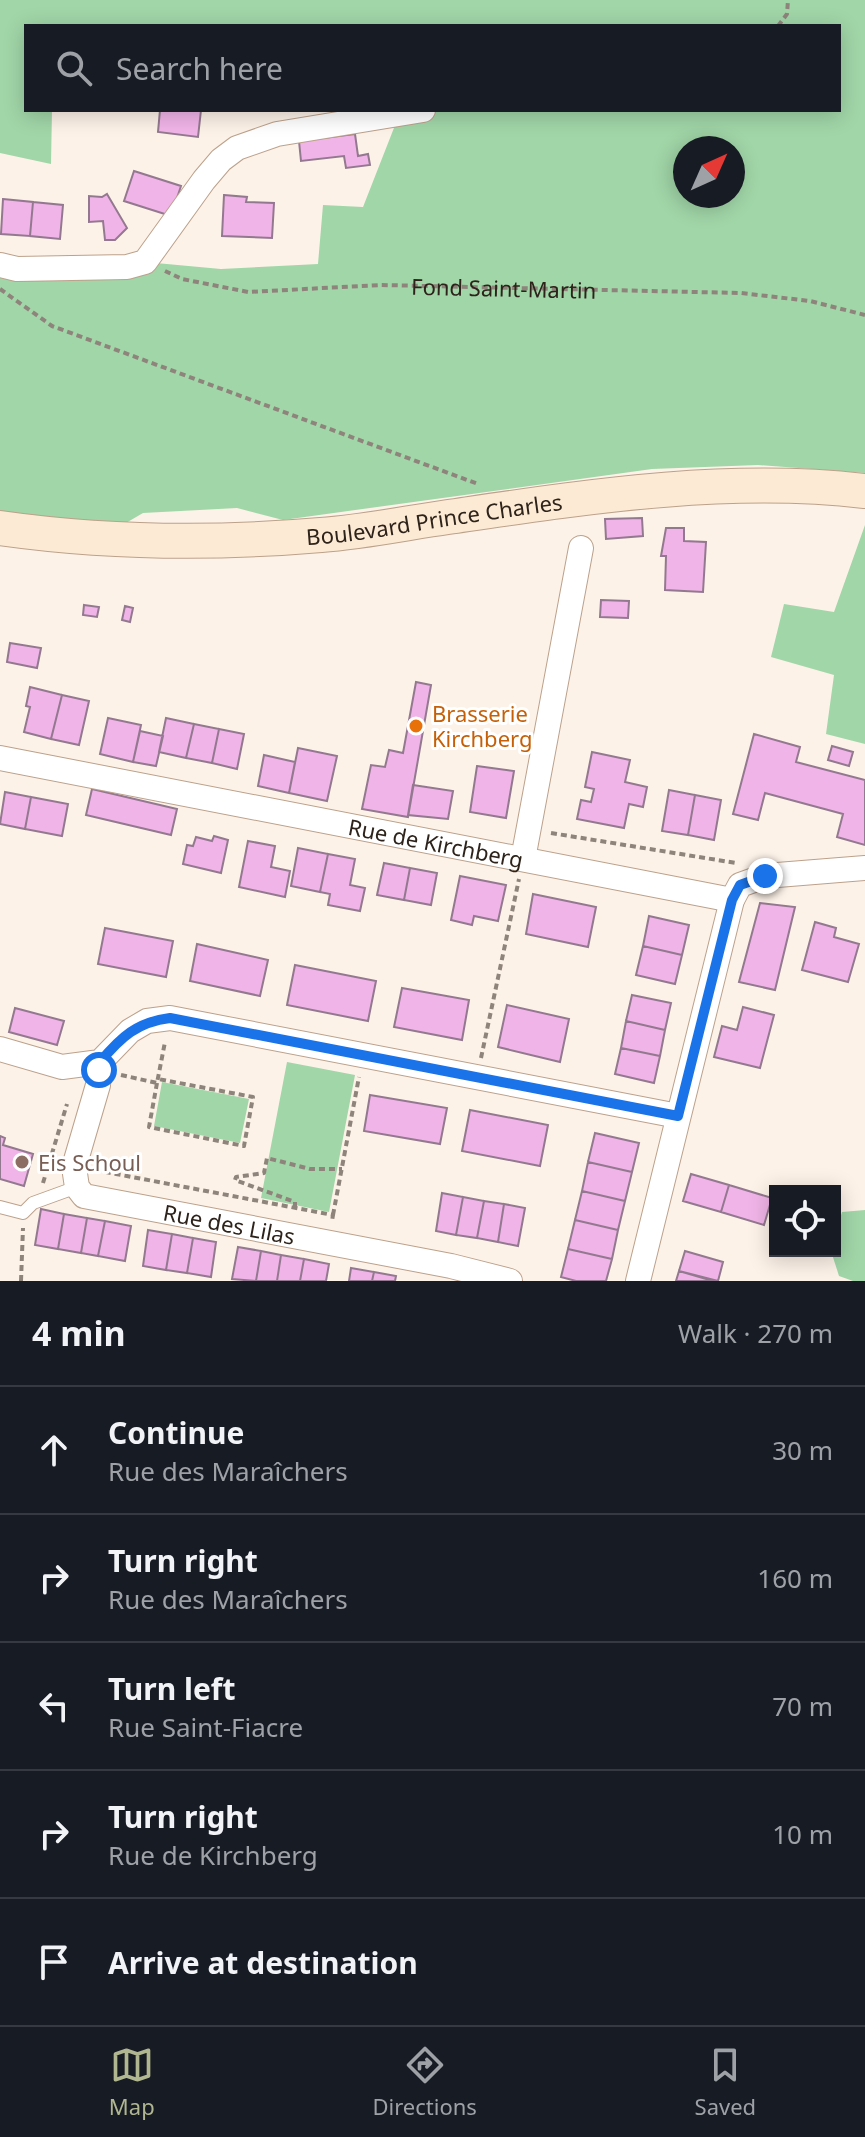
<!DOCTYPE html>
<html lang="en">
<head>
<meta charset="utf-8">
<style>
  :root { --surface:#171b24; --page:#242831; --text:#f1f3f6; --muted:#9ea1a6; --line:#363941; --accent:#b0b690 }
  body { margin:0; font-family:"Noto Sans",sans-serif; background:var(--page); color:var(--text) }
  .controls { position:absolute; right:24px; bottom:24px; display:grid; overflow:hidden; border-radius:0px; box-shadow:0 4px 20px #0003 }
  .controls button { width:72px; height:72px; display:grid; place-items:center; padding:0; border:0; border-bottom:2px solid var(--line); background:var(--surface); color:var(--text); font:40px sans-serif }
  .compass { position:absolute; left:673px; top:136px; width:72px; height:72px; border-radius:50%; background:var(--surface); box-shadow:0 4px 20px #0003; rotate:45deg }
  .stop { position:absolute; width:24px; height:24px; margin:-18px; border:6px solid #1a73e8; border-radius:50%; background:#fff }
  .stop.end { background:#1a73e8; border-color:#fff; box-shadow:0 2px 8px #0008 }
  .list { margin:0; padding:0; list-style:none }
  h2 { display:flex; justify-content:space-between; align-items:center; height:104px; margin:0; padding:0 32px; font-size:34px }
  h2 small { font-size:26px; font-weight:400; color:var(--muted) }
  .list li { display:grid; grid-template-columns:52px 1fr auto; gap:24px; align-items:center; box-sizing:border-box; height:128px; padding:0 32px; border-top:2px solid var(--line) }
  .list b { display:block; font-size:30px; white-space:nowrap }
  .list p { margin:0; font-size:26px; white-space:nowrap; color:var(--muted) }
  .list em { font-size:26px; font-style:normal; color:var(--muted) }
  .icon { flex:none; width:44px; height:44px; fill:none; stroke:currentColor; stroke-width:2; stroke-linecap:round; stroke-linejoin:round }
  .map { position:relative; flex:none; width:865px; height:1281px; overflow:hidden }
  .search { position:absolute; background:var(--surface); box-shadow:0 4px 20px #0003; left:24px; right:24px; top:24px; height:88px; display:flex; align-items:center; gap:20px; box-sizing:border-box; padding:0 28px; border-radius:0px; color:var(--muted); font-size:30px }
  .sheet { height:744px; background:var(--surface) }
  nav { display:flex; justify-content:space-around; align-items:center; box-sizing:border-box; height:112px; border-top:2px solid var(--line); background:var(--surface); font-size:22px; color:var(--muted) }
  nav a { display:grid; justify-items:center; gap:4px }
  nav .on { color:var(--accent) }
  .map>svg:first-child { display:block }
  .green { fill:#a1d6a8; fill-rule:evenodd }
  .building { fill:#f1b4e8; stroke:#93798f; stroke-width:2 }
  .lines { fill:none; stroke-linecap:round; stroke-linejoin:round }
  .lane-casing { stroke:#bca18b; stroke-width:14 }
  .street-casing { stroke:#bca18b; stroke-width:26 }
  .secondary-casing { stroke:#bca18b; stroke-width:36 }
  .path { stroke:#8f847b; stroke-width:4; stroke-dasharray:6 4; stroke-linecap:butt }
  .lane { stroke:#fff; stroke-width:12 }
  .street { stroke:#fff; stroke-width:24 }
  .secondary { stroke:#fdead4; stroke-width:34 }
  .route { stroke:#1a73e8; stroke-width:10 }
  .food-dot { fill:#e8710a; stroke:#fff; stroke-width:3 }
  .education-dot { fill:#8d6e63; stroke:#fff; stroke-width:3 }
  .labels { text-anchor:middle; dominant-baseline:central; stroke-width:6; stroke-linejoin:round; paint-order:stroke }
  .street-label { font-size:22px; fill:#2d231a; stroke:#fff }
  .food-label { font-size:22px; fill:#c56008; stroke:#fff; text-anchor:start }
  .education-label { font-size:22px; fill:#785e54; stroke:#fff; text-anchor:start }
</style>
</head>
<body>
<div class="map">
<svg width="865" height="1281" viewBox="0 0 865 1281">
  <rect width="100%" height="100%" fill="#fdf2e8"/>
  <!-- green -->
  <path class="green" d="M0,0H865V473L758,465L652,469L283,520L237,508L143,513L119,527L0,512V265L145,262L221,269L318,264L323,205L363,207L401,110H839V26H26V110H52L51,164L0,153ZM685,148H733V196H685Z
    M865,525V744L826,734L834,675L771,657L784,604L834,612Z
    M287,1062L355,1075L329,1212L261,1198Z
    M162,1082L249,1099L240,1143L154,1126Z
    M865,1210V1281H853L839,1276L831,1251H835V1234L842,1212Z"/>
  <!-- building -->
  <path class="building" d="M160,110H201L198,137L158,132Z
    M355,134L358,156L368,154L370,165L346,168L344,156L301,161L299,141Z
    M134,171L181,186L171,216L124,201Z
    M107,194L127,228L115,240H105L103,221L89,222V196L102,197Z
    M224,195L247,197L246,202L274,203L272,238L222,236Z
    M3,199L33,202L30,236L1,234Z
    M33,202L63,205L60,239L30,236Z
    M642,518L643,536L606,539L605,519Z
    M666,528H684V541L706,542L703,592L665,590L666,556H661Z
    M601,600L629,601L628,618L600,617Z
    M84,605L99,607L97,617L83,615Z
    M125,606L133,608L130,622L122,620Z
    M10,643L41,648L37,668L7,662Z
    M416,682L431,685L408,817L362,809L371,765L385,767L389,750L403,753Z
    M30,687L62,695L51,739L24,732L30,707L26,706Z
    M62,695L89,701L79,745L51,739Z
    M108,718L141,725L133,762L100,754Z
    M166,718L194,724L186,758L159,752Z
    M194,724L219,729L212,763L186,758Z
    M219,729L244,734L237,769L212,763Z
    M140,731L163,736L156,766L133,762Z
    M754,734L800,747L796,762L865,780V845L837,837L843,814L765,793L758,820L733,814Z
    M832,746L853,752L849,766L828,760Z
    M298,748L337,756L327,801L289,793Z
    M592,752L630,760L625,782L647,787L643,807L629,804L624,828L577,819L581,800L591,802L594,789L585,787Z
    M264,755L295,762L289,793L258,786Z
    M477,766L514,771L506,818L470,812Z
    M413,785L453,791L448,819L408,815Z
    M92,789L177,809L171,835L86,815Z
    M669,790L695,795L688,835L662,831Z
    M5,792L31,797L25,829L0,824Z
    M695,795L721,800L714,840L688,835Z
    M31,797L68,804L62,836L25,829Z
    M214,836L228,840L221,873L183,864L187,845L193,846L196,837L212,841Z
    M248,841L275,846L271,867L290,871L285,897L239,887Z
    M298,848L328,854L320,892L291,886Z
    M328,854L355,859L350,885L365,888L360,911L328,905L330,894L320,892Z
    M384,863L410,868L404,900L377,895Z
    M410,868L437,873L431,905L404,900Z
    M460,876L506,885L498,921L474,916L472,925L451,920Z
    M533,894L596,907L588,947L526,934Z
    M760,903L795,907L775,990L739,982Z
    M649,916L689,925L682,955L643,946Z
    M815,922L836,928L834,937L859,944L848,982L802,970Z
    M105,928L173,941L166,977L98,964Z
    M197,944L268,960L260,996L190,981Z
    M643,946L682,955L675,984L636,975Z
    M295,965L376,981L368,1021L287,1005Z
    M402,988L469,1000L462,1040L394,1027Z
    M632,995L671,1003L665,1030L626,1021Z
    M507,1005L569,1019L560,1062L498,1047Z
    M743,1007L774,1015L760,1068L714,1057L722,1026L737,1030Z
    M15,1008L64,1021L57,1045L9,1032Z
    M626,1021L665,1030L660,1056L621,1048Z
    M621,1048L660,1056L654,1083L615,1074Z
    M370,1095L447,1108L440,1144L364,1131Z
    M470,1110L548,1125L540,1166L462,1151Z
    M595,1133L639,1143L632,1172L588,1162Z
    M0,1136L5,1138L3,1145L33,1154L24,1186L0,1179Z
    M588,1162L632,1172L625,1201L582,1191Z
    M691,1174L729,1185L721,1212L683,1201Z
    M729,1185L772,1198L764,1225L721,1212Z
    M582,1191L625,1201L618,1230L575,1220Z
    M442,1193L463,1197L456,1235L436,1231Z
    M463,1197L484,1201L477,1238L456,1235Z
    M484,1201L504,1204L498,1242L477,1238Z
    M504,1204L525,1208L518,1246L498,1242Z
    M41,1209L64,1214L58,1249L35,1245Z
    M64,1214L87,1218L81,1253L58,1249Z
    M87,1218L105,1221L98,1256L81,1253Z
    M575,1220L618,1230L612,1259L568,1249Z
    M105,1221L131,1226L125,1261L98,1256Z
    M148,1230L172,1234L166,1270L143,1266Z
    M172,1234L193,1238L187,1273L166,1270Z
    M193,1238L216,1242L211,1277L187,1273Z
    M238,1247L261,1251L256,1281L232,1279Z
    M568,1249L612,1259L606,1281H576L561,1277Z
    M261,1251L281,1255L277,1281H256Z
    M685,1251L723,1262L718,1281L679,1271Z
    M281,1255L304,1259L300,1281H277Z
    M304,1259L329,1264L326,1281H300Z
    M351,1268L374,1272L372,1281H349Z
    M679,1271L713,1281H676Z
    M374,1272L396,1276L395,1281H372Z"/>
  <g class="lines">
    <!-- lane casing -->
    <g class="lane-casing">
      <path id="lane" d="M0,1207L23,1213L33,1203L77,1187"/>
    </g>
    <!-- street casing -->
    <g class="street-casing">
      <g id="street">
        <path d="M0,265L17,269L127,267L145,262L204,180L221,160L237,148L277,134L423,110"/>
        <path id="s2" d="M0,758L732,900"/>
        <path d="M523,859L581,548"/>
        <path d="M0,1049L62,1067L100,1062L130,1031L147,1021L170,1018L678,1116"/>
        <path id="s3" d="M100,1062L98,1085L74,1167L77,1187L84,1196L451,1266L510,1281"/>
        <path d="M638,1281L732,900L740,885L765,876L865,868"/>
      </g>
    </g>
    <!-- secondary casing -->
    <g class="secondary-casing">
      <g id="secondary">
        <path id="s4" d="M0,528C106,543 215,544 321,535C364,532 406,523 448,517C586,497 725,475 865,491"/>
      </g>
    </g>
    <!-- path -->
    <g class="path">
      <path d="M778,26L787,14L788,0"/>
      <path id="s1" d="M165,271L182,279L248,292L381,285L741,293L810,301L865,315"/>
      <path d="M0,289L52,326L478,484"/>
      <path d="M551,833L736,863"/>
      <path d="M481,1058L519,879"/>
      <path d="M121,1075L157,1083L165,1042"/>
      <path d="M157,1083L149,1127L244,1146L253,1097L158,1079"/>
      <path d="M95,1170L333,1215L332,1221"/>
      <path d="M43,1183L67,1104"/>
      <path d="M295,1208V1202L235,1180L236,1177L264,1173L267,1158L310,1169H342"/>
      <path d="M333,1215L359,1077"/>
      <path d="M21,1281L23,1228"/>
    </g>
    <!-- lane -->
    <use href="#lane" class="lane"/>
    <!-- street -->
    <use href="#street" class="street"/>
    <!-- secondary -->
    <use href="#secondary" class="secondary"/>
  </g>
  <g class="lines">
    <!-- route -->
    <path class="route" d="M99,1070L100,1062C121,1037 137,1022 170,1018L678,1116L732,900L740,885L765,876"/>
  </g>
  <!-- markers -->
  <circle class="food-dot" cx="416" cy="726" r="8"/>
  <circle class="education-dot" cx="22" cy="1162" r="8"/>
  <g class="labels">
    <!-- street labels -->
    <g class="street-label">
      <text stroke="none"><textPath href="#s1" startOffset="342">Fond Saint-Martin</textPath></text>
      <text stroke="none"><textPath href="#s4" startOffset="436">Boulevard Prince Charles</textPath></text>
      <text stroke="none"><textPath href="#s2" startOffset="444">Rue de Kirchberg</textPath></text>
      <text stroke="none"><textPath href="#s3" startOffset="288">Rue des Lilas</textPath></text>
    </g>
    <!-- food labels -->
    <g class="food-label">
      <text x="432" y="713">Brasserie<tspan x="432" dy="25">Kirchberg</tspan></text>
    </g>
    <!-- education labels -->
    <g class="education-label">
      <text x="38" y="1162">Eis Schoul</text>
    </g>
  </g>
</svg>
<div class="controls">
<button><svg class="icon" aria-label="locate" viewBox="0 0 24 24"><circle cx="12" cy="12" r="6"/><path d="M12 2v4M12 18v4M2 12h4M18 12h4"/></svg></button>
</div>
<svg class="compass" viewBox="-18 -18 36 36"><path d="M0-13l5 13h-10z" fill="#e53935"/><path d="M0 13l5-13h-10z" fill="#9ea1a6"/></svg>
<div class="stop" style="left:99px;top:1070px"></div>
<div class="stop end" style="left:765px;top:876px"></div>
<div class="search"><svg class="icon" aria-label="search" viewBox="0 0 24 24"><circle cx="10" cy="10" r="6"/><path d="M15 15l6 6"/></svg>Search here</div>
</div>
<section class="sheet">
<h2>4 min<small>Walk · 270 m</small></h2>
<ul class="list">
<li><svg class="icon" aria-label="ahead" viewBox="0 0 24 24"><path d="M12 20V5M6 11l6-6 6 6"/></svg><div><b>Continue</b><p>Rue des Maraîchers</p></div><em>30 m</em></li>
<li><svg class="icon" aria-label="right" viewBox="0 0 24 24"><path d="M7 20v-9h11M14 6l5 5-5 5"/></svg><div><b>Turn right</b><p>Rue des Maraîchers</p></div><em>160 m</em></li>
<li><svg class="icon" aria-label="left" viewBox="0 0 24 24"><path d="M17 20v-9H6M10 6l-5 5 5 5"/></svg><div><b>Turn left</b><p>Rue Saint-Fiacre</p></div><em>70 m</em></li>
<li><svg class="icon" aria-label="right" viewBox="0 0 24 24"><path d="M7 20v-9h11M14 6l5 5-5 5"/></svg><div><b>Turn right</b><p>Rue de Kirchberg</p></div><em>10 m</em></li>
<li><svg class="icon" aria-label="arrive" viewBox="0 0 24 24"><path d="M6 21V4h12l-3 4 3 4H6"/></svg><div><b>Arrive at destination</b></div></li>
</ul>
</section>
<nav>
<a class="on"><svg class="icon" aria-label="map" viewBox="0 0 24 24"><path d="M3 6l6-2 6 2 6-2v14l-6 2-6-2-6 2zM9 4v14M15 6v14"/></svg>Map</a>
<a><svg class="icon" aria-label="directions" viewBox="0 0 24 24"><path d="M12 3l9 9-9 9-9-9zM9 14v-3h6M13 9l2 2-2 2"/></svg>Directions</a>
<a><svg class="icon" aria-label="saved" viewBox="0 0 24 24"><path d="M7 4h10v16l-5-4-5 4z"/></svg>Saved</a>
</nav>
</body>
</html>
